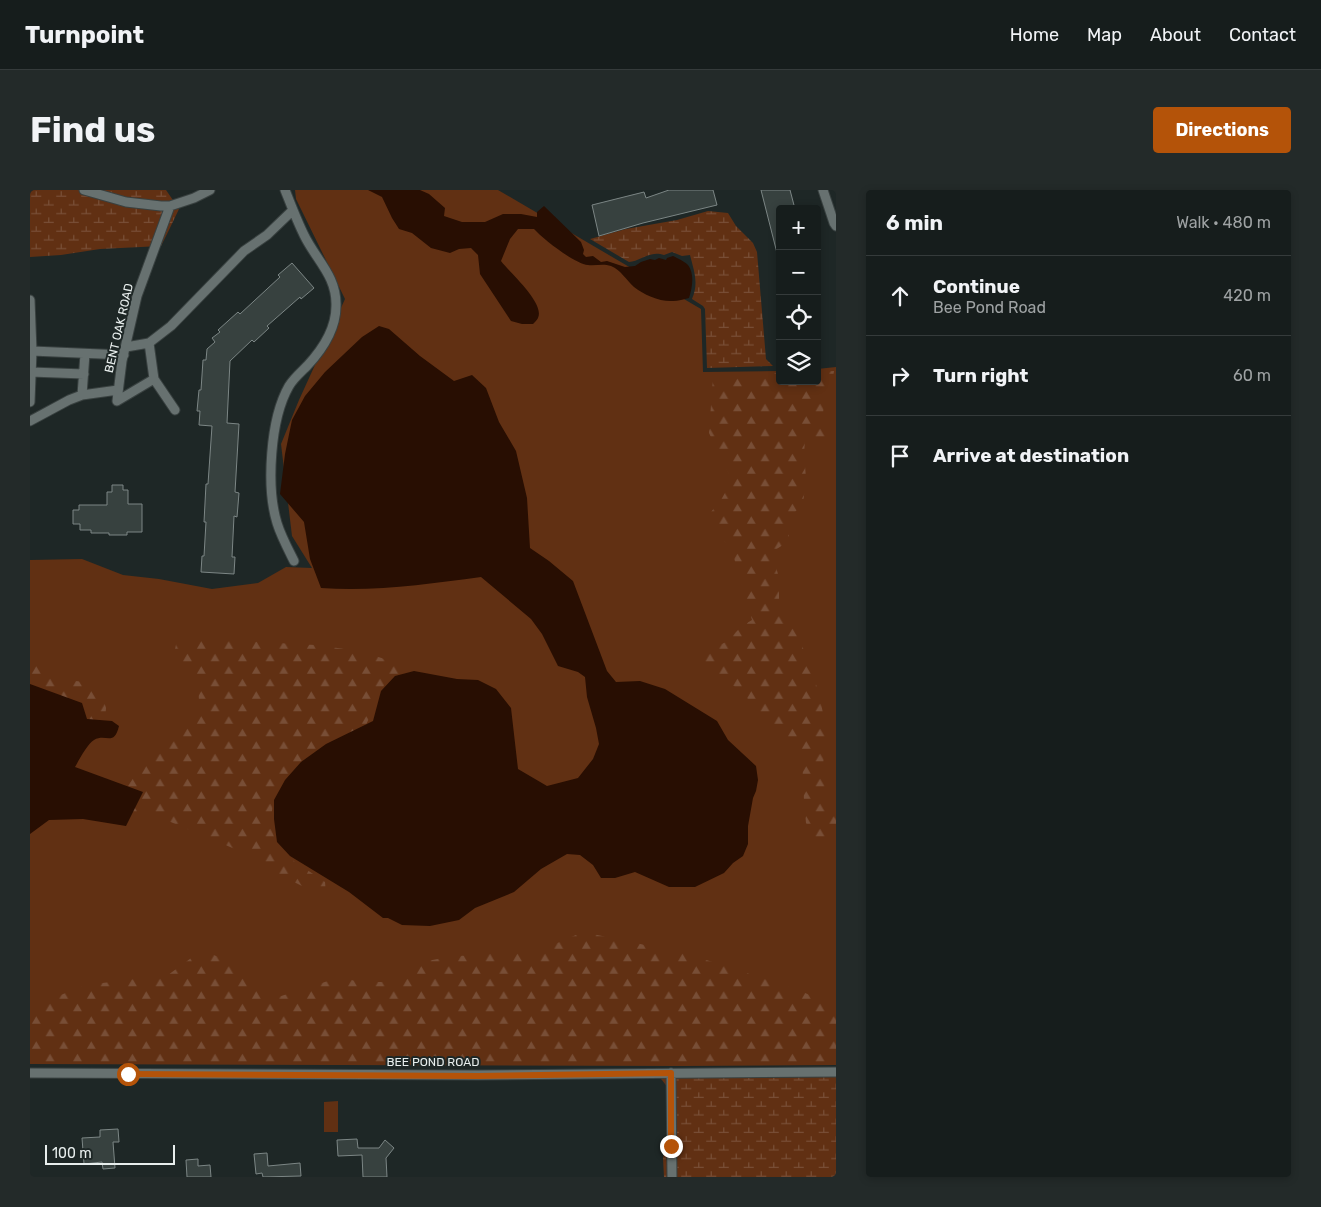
<!DOCTYPE html>
<html lang="en">
<head>
<meta charset="utf-8">
<style>
  :root { --surface:#161d1c; --page:#232a29; --text:#f1f3f6; --muted:#9ea2a3; --line:#353b3b; --accent:#b45309 }
  body { margin:0; font-family:Rubik,sans-serif; background:var(--page); color:var(--text) }
  .controls { position:absolute; right:15px; top:15px; display:grid; overflow:hidden; border-radius:5px; box-shadow:0 2px 8px #0003 }
  .controls button { width:45px; height:45px; display:grid; place-items:center; padding:0; border:0; border-bottom:1px solid var(--line); background:var(--surface); color:var(--text); font:25px sans-serif }
  .scale { position:absolute; left:15px; bottom:12px; width:130px; box-sizing:border-box; padding-left:5px; border:2px solid #e8eeed; border-top:0; font-size:14px; line-height:18px; white-space:nowrap; color:#e8eeed; -webkit-text-stroke:4px #1e2726; paint-order:stroke }
  .stop { position:absolute; width:15px; height:15px; margin:-11px; border:4px solid #b45309; border-radius:50%; background:#fff }
  .stop.end { background:#b45309; border-color:#fff; box-shadow:0 1px 5px #0008 }
  .list { margin:0; padding:0; list-style:none }
  h2 { display:flex; justify-content:space-between; align-items:center; height:65px; margin:0; padding:0 20px; font-size:21px }
  h2 small { font-size:16px; font-weight:400; color:var(--muted) }
  .list li { display:grid; grid-template-columns:32px 1fr auto; gap:15px; align-items:center; box-sizing:border-box; height:80px; padding:0 20px; border-top:1px solid var(--line) }
  .list b { display:block; font-size:19px; white-space:nowrap }
  .list p { margin:0; font-size:16px; white-space:nowrap; color:var(--muted) }
  .list em { font-size:16px; font-style:normal; color:var(--muted) }
  .icon { flex:none; width:28px; height:28px; fill:none; stroke:currentColor; stroke-width:2; stroke-linecap:round; stroke-linejoin:round }
  .map { position:relative; flex:none; width:806px; height:987px; overflow:hidden; border-radius:5px }
  header { display:flex; align-items:center; gap:30px; box-sizing:border-box; height:70px; padding:0 25px; background:var(--surface); border-bottom:1px solid var(--line) }
  header strong { font-size:24px }
  nav { display:flex; gap:28px; margin-inline-start:auto; font-size:18px }
  .intro { display:flex; align-items:center; justify-content:space-between; box-sizing:border-box; height:120px; padding:0 30px }
  h1 { margin:0; font-size:35px }
  .button { padding:12px 22px; border-radius:5px; background:var(--accent); color:#fff; font-size:18px; font-weight:700 }
  main { display:flex; gap:30px; padding:0 30px }
  aside { flex:1; background:var(--surface); border-radius:5px; box-shadow:0 2px 8px #0003 }
  .map>svg:first-child { display:block }
  .green { fill:#613013 }
  .forest { fill:url(#forest-firs) }
  .wetland { fill:url(#wetland-marsh) }
  .water { fill:#280e02 }
  .building { fill:#37413f; stroke:#7c8685 }
  .lines { fill:none; stroke-linecap:round; stroke-linejoin:round }
  .minor-casing { stroke:#394140; stroke-width:11 }
  .minor { stroke:#677170; stroke-width:9 }
  .route { stroke:#b45309; stroke-width:6 }
  .labels { text-anchor:middle; dominant-baseline:central; stroke-width:4; stroke-linejoin:round; paint-order:stroke }
  .street-label { font-size:12px; fill:#e8eeed; stroke:#1e2726 }
</style>
</head>
<body>
<header>
<strong>Turnpoint</strong>
<nav><a>Home</a><a>Map</a><a>About</a><a>Contact</a></nav>
</header>
<div class="intro"><h1>Find us</h1><a class="button">Directions</a></div>
<main>
<div class="map">
<svg width="806" height="987" viewBox="0 0 806 987">
  <defs>
    <pattern id="forest-firs" width="22" height="20" patternUnits="userSpaceOnUse" patternTransform="scale(1.25)"><rect width="22" height="20" fill="#613013"/><path d="M5 1l3.5 6h-7zM16 11l3.5 6h-7z" fill="#784e36"/></pattern>
    <pattern id="wetland-marsh" width="20" height="14" patternUnits="userSpaceOnUse" patternTransform="scale(1.25)"><rect width="20" height="14" fill="#613013"/><path d="M1 5h8M5 5V1M11 12h8M15 12V8" fill="none" stroke="#784e36"/></pattern>
  </defs>
  <rect width="100%" height="100%" fill="#1e2726"/>
  <!-- green -->
  <path class="green" d="M265,0H468L671,119L673,182L750,181V191H787V179L806,177V874L0,869V370L52,369L93,385L129,389L182,399L228,393L256,377L282,378L262,346L251,254L269,210L315,109L266,9Z
    M308,911V942H294V912Z"/>
  <!-- forest -->
  <path class="forest" d="M804,181L801,199L794,216L792,230L798,245L795,269L788,256L775,250L774,264L776,288L773,314L759,328V351L742,362L749,388V416L770,449L780,479L789,502L794,529L795,551L793,578L795,600L806,626V644L799,651L792,652L785,647L776,633L774,610L772,570L758,550L729,522L712,502L664,467L696,452L712,436L722,430L702,361L676,328L691,310L700,294L699,284L679,243L683,187L750,183V191H787V182Z
    M162,448H191L229,452L285,455L330,461L376,476L374,483L357,489L335,537L305,548L265,577L244,606L240,635L249,661L295,692L296,704L286,703L236,678L212,662L136,630L96,621L91,605L112,576L125,560L142,553L153,538L169,511L168,493L144,464L147,450Z
    M0,473L31,487L46,491L69,494L76,518L75,531L56,529L9,498L0,494Z
    M553,742L658,764L768,800L806,816V875L651,876L0,874V817L56,795L138,785L172,760L210,776L245,808L298,791L320,790L341,792H360L378,789L392,772L418,767L513,759Z"/>
  <!-- wetland -->
  <path class="wetland" d="M0,0H136L149,19L138,42L131,56L70,59L31,65L0,67Z
    M678,21L698,23L706,36L723,53L727,62L736,169L743,176L677,178L675,119L673,116L662,109C669,93 664,81 660,65L652,66L642,62L634,65C620,60 611,71 599,72L560,49L596,39L647,30Z
    M806,887V987H634L633,968L644,906L632,890L630,888Z"/>
  <!-- water -->
  <path class="water" d="M338,0H390L399,4L415,18L414,26L432,32H455L473,24H491L507,27V22L514,16L551,52L554,60L553,64L556,67L563,66L571,72L577,71L595,77L605,76L611,72L620,69L625,70L629,68L636,70L637,68L643,66C647,68 654,71 658,75C665,84 662,99 659,108C654,109 648,111 643,111C630,112 614,105 604,97C596,90 591,80 581,76C573,73 566,76 558,75C545,74 513,49 504,39H488L480,49L471,71C480,83 515,113 508,128C507,130 505,132 503,134H492L481,131L450,84L448,65L441,58L429,59L420,63L401,58L382,43L369,39L362,28L352,7Z
    M349,136L359,139L390,166L424,191L442,185L456,198L469,232L486,261L497,308L500,358L519,371L543,391L577,481L586,492L610,491L635,499L687,531L698,550L726,576L728,590L726,601L723,608L718,636V654L713,666L703,673L694,683L665,697H639L605,682L585,688H571L563,675L550,665L537,664L511,679L484,702L445,718L429,730L400,736L372,735L358,728H353L319,702L260,666L247,652L244,629V610L255,590L271,572L296,554L343,531L351,501L365,486L384,481L427,489L448,490L466,499L481,518L488,579L517,596L548,588L563,569L569,554L566,538L557,507L555,487L548,482L528,476L512,444L501,429L451,387C398,394 344,402 291,398L280,369L274,332L250,304L255,264L262,230L275,206L295,182L332,147Z
    M0,494L52,513L57,529L82,531L89,536C84,557 76,543 64,550C58,553 49,570 45,577L113,602L96,636L53,629L19,630L0,644Z"/>
  <!-- building -->
  <path class="building" d="M639,0H683L687,15L613,33L569,46L562,15L614,2L616,8Z
    M731,0H760L765,19H750V63H747Z
    M262,73L284,98L271,109L270,107L237,136L239,138L224,152L222,150L200,171L197,233L209,234L205,302L209,303L207,327L204,326L202,367H205L204,384L171,382L172,366H174L176,332H174L176,294H178L182,236L169,235L170,221H167L169,200H171L173,170H176L177,159L185,152L182,148L190,142L188,140L208,122L210,124L250,87L248,85Z
    M82,295H93V300H98V314H112V342H97V345H79V343H61V340H50V334H43V320H49V315H77V302H82Z
    M88,939L89,952H83L85,978L73,979L72,972L54,974L52,948L70,947V940Z
    M327,949L328,958H349L355,950L364,958L356,968L357,987H333L332,965L308,966L307,950Z
    M237,963L238,976L270,973L271,986L233,987L232,983L226,984L224,964Z
    M168,969V976L180,975L181,987H157L156,970Z"/>
  <g class="lines">
    <!-- minor casing -->
    <g class="minor-casing">
      <path id="minor" d="M54,0L96,12L131,16H140L164,8L180,0
        M255,0C261,15 267,31 274,45C286,70 307,86 306,116C306,139 292,160 277,176C271,182 263,189 259,196C240,229 236,297 247,333C251,346 258,359 264,371
        M793,0L804,33L806,36
        M0,110L2,161L94,165
        M96,157L119,153L141,136L214,61L237,45L263,20
        M1,182L54,184
        M124,189L145,220
        M52,205L55,164
        M87,211L92,171L107,106L140,16
        M87,211L124,189L119,153
        M0,212L2,161
        M0,231L39,210L52,205L88,200
        M0,883L448,885L806,882
        M641,883L642,987"/>
    </g>
    <!-- minor -->
    <use href="#minor" class="minor"/>
  </g>
  <g class="lines">
    <!-- route -->
    <path class="route" d="M98,884L448,886L641,883V956"/>
  </g>
  <g class="labels">
    <!-- street labels -->
    <g class="street-label">
      <text transform="translate(89 138) rotate(-77)">BENT OAK ROAD</text>
      <text x="403" y="872">BEE POND ROAD</text>
    </g>
  </g>
</svg>
<div class="controls">
<button>+</button>
<button>−</button>
<button><svg class="icon" aria-label="locate" viewBox="0 0 24 24"><circle cx="12" cy="12" r="6"/><path d="M12 2v4M12 18v4M2 12h4M18 12h4"/></svg></button>
<button><svg class="icon" aria-label="layers" viewBox="0 0 24 24"><path d="M12 4l9 5-9 5-9-5zM3 14l9 5 9-5"/></svg></button>
</div>
<div class="scale">100 m</div>
<div class="stop" style="left:98px;top:884px"></div>
<div class="stop end" style="left:641px;top:956px"></div>
</div>
<aside>
<h2>6 min<small>Walk · 480 m</small></h2>
<ul class="list">
<li><svg class="icon" aria-label="ahead" viewBox="0 0 24 24"><path d="M12 20V5M6 11l6-6 6 6"/></svg><div><b>Continue</b><p>Bee Pond Road</p></div><em>420 m</em></li>
<li><svg class="icon" aria-label="right" viewBox="0 0 24 24"><path d="M7 20v-9h11M14 6l5 5-5 5"/></svg><div><b>Turn right</b></div><em>60 m</em></li>
<li><svg class="icon" aria-label="arrive" viewBox="0 0 24 24"><path d="M6 21V4h12l-3 4 3 4H6"/></svg><div><b>Arrive at destination</b></div></li>
</ul>
</aside>
</main>
</body>
</html>
